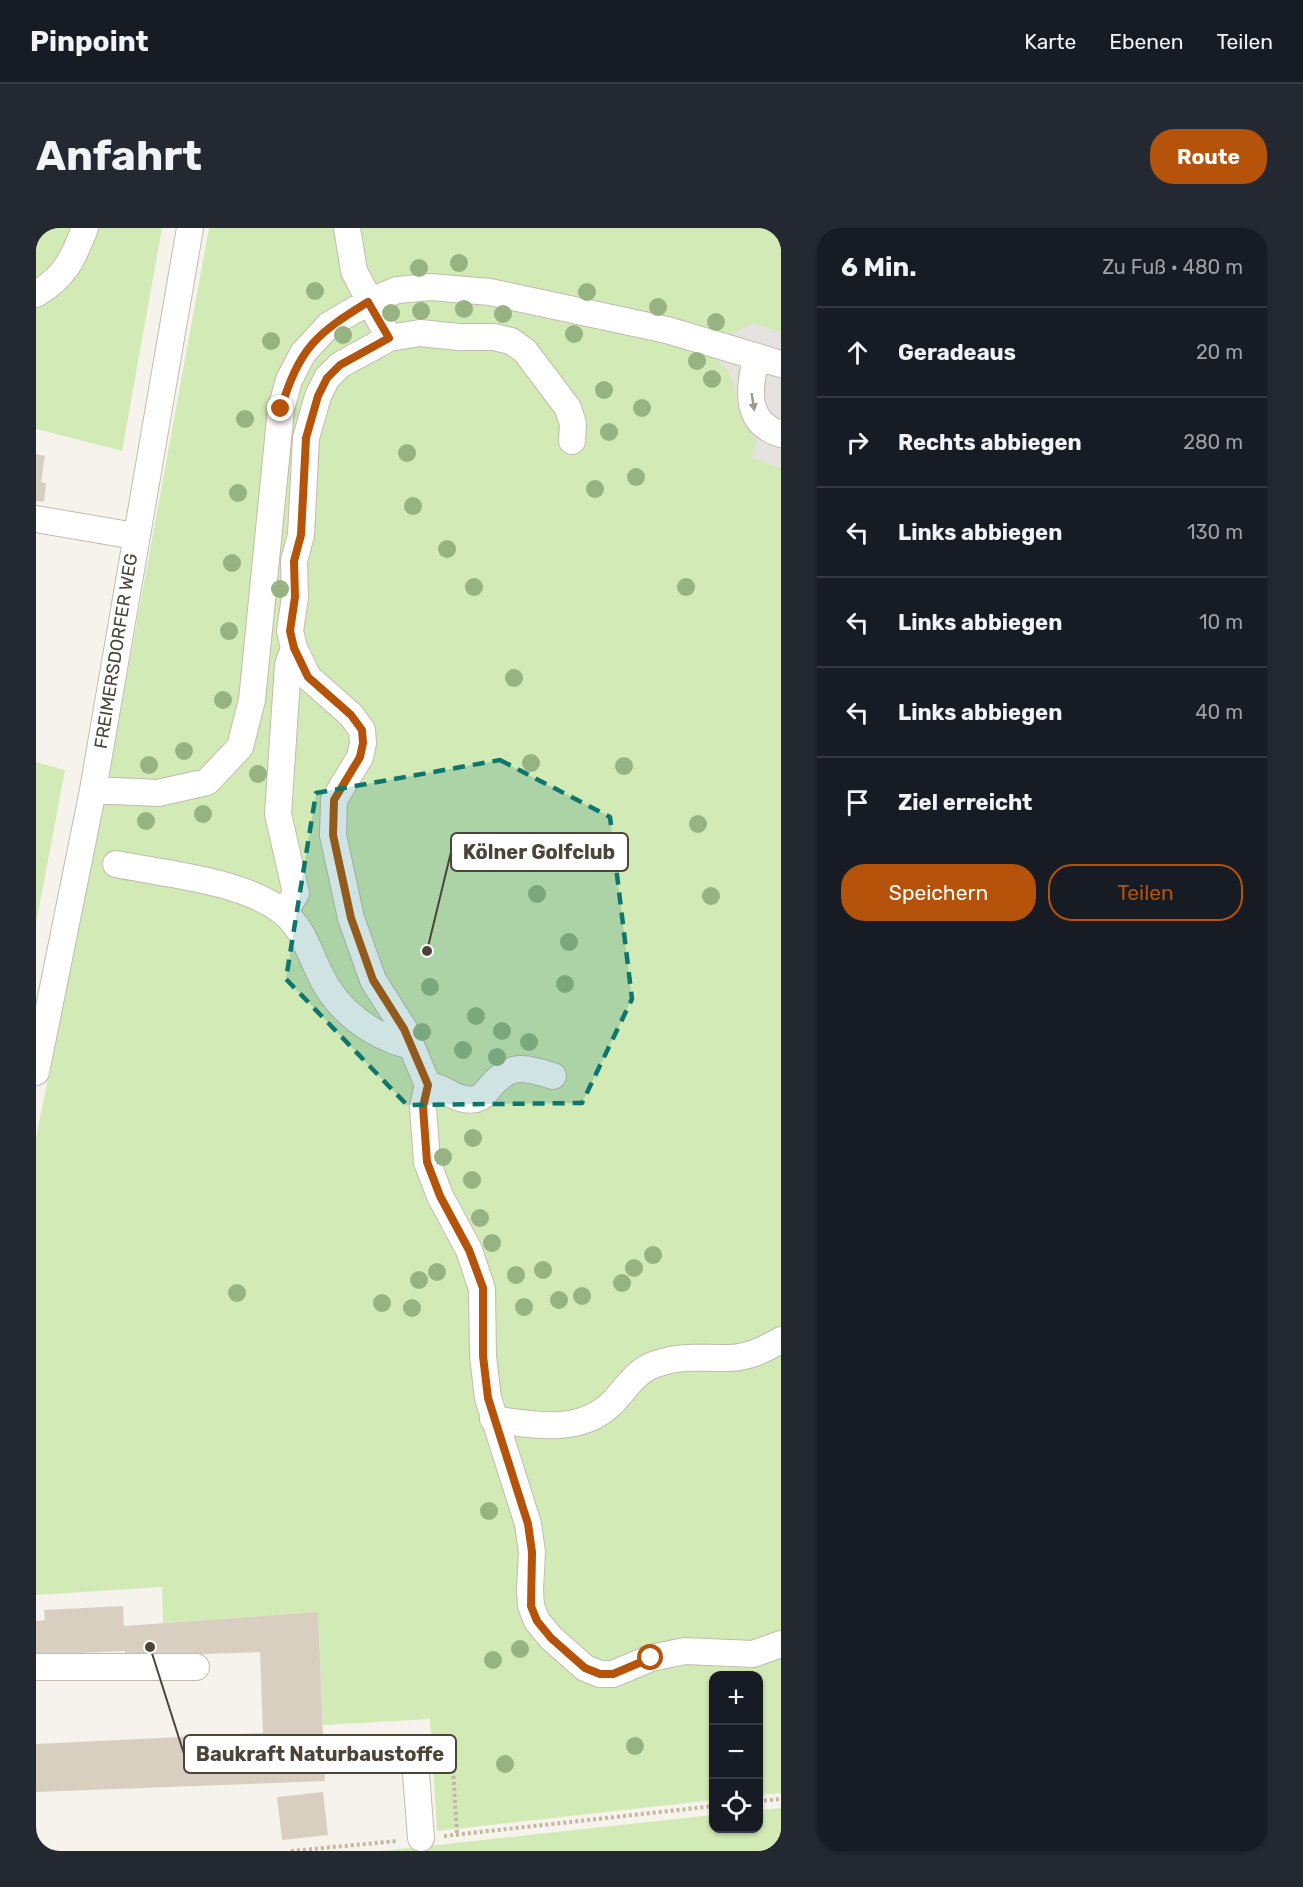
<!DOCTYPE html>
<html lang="de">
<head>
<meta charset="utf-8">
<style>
  :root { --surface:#171b24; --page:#242831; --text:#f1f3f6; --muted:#9ea1a6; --line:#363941; --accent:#b45309 }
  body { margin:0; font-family:Rubik,sans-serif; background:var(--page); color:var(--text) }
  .controls { position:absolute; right:18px; bottom:18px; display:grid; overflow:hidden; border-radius:12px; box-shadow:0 2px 4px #0004 }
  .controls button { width:54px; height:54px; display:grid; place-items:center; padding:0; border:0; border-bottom:2px solid var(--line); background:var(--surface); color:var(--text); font:30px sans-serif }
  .stop { position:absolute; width:18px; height:18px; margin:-14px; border:4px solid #b45309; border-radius:50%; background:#fff }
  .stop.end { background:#b45309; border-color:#fff; box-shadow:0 2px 6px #0008 }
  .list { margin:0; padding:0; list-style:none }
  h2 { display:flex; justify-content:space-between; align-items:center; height:78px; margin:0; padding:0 24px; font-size:26px }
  h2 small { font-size:20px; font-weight:400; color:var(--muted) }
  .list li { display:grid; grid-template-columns:39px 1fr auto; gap:18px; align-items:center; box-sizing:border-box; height:90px; padding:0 24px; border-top:2px solid var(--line) }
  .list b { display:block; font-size:22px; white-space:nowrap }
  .list em { font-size:20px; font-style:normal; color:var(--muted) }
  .actions { display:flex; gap:12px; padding:18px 24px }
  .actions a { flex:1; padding:14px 0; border:2px solid var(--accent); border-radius:24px; text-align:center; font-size:21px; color:var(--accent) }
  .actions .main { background:var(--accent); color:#fff }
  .icon { flex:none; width:33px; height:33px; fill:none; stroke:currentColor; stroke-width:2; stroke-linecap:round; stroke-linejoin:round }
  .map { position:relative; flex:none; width:745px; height:1623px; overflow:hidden; border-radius:24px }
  header { display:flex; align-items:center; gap:36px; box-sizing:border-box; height:84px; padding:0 30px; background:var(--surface); border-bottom:2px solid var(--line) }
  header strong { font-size:28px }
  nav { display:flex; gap:33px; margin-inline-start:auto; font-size:21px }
  .intro { display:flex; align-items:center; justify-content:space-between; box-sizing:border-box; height:144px; padding:0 36px }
  h1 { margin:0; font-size:42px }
  .button { padding:15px 27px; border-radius:24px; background:var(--accent); color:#fff; font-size:21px; font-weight:700 }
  main { display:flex; gap:36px; padding:0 36px }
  aside { flex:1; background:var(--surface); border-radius:24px; box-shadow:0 2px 4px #0004 }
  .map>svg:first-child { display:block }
  .green { fill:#d2eab5 }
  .parking { fill:#e5e3e0 }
  .building { fill:#d8cfc1 }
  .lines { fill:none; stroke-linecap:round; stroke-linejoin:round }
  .minor-casing { stroke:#c2bbae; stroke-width:28 }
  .path { stroke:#c4b79f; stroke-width:4; stroke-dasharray:3 3; stroke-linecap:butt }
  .minor { stroke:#fff; stroke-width:26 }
  .tree { fill:#97b381 }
  .oneway { fill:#9c9892 }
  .route { stroke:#b45309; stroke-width:8 }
  .marked { fill:#0f766e; fill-opacity:0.2; stroke:#0f766e; stroke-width:4.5; stroke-dasharray:12 8; stroke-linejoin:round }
  .labels { text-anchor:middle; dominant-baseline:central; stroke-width:4.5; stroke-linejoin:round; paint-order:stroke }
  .street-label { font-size:18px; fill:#4b4439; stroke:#fff }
  .leader { fill:none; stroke:#4b4439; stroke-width:2 }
  .callout-dot { fill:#4b4439; stroke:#fff; stroke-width:2 }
  .callout { fill:#fff; stroke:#4b4439; stroke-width:2 }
  .callout-label { font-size:20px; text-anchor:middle; font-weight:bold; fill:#4b4439 }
</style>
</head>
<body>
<header>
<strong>Pinpoint</strong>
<nav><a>Karte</a><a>Ebenen</a><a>Teilen</a></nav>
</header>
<div class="intro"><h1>Anfahrt</h1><a class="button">Route</a></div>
<main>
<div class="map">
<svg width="745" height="1623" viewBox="0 0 745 1623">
  <rect width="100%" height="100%" fill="#f6f3ec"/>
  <!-- green -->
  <path class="green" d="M0,0H126L86,223L0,201Z
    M173,0H745V1565L723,1567L722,1448H678L677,1572L401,1603L394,1491L287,1497L282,1384L127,1395L126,1359L0,1367V910L75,535Z
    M0,534L29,542L0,696Z
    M745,1580V1623H345L677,1587L678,1600H722L723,1582Z"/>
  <!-- parking -->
  <path class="parking" d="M717,95L745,104V240L715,230L721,213L709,198L702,180L698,156L691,141L681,133L693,108Z"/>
  <!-- building -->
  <path class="building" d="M0,226L9,228L5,254L10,255L8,274L0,273Z
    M87,1378L88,1398L282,1384L289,1553L0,1564V1516L227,1505L224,1424L89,1429V1423L0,1427V1393L9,1392L8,1382Z
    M287,1564L292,1607L246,1612L241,1569Z"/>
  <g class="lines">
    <!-- minor casing -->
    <g class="minor-casing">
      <path id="minor" d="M311,0L318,43L353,110
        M0,66C29,49 37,31 49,0
        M721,129C712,160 708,195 745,206
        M536,213L537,196L532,180L489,123L475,113L458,109H423L384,105L353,110L304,137L291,150L282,168L270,210L265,307L258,333L259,369L254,403L258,420L272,449L315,487L326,502L327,515L324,529L298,572L297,607L315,690L337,752L368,801L392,857L387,879L391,934L404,968L433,1022L446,1061L447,1128L452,1170L492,1296L496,1324L494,1361L495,1378L501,1393L515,1410L549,1440L564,1446H577L615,1430L649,1423L717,1426L745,1416
        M0,291L99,308
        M57,562L122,565L171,554L204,519L216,472L245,181L253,152L267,125L293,97L332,74L361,62L395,59L454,64L631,102L745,136
        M80,636C130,646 201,652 243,681C267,698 272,722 284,746C301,783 336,808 374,818
        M244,682L254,675L260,665L242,586L252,437L258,420
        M0,844L57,562L154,0
        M392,857C410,859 421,875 440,871C447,869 450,864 454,859C475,834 489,840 517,848
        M457,1191C497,1197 544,1207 576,1175C590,1161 600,1142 620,1136C648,1126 666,1131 693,1130C712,1130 729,1121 745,1112
        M0,1439H160
        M301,1525L378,1520L385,1610"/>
    </g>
    <!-- path -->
    <path class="path" d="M416,1524L421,1607
      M722,1573L745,1571
      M408,1608L678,1578
      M255,1623L361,1613"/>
    <!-- minor -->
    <use href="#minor" class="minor"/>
  </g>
  <!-- trees -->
  <g class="tree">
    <circle cx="423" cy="35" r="9"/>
    <circle cx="383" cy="40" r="9"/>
    <circle cx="279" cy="63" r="9"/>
    <circle cx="551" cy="64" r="9"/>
    <circle cx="622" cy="79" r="9"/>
    <circle cx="428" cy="81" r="9"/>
    <circle cx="385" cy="83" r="9"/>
    <circle cx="355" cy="85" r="9"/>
    <circle cx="467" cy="86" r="9"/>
    <circle cx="680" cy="94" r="9"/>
    <circle cx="538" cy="106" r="9"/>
    <circle cx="307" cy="107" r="9"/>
    <circle cx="235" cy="113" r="9"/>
    <circle cx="661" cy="133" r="9"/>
    <circle cx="676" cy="151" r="9"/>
    <circle cx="568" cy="162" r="9"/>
    <circle cx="606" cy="180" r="9"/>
    <circle cx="209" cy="191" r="9"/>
    <circle cx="573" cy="204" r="9"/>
    <circle cx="371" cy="225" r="9"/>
    <circle cx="600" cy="249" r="9"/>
    <circle cx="559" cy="261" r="9"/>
    <circle cx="202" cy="265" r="9"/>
    <circle cx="377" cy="278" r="9"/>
    <circle cx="411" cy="321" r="9"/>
    <circle cx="196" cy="335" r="9"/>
    <circle cx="438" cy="359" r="9"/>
    <circle cx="650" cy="359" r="9"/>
    <circle cx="244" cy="361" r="9"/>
    <circle cx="193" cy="403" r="9"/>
    <circle cx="478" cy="450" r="9"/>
    <circle cx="187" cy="472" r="9"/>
    <circle cx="148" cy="523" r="9"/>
    <circle cx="495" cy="535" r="9"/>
    <circle cx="113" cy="537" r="9"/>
    <circle cx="588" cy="538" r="9"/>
    <circle cx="222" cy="546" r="9"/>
    <circle cx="167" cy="586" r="9"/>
    <circle cx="110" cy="593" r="9"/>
    <circle cx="662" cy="596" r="9"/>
    <circle cx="501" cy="666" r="9"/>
    <circle cx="675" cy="668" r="9"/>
    <circle cx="533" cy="714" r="9"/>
    <circle cx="529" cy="756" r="9"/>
    <circle cx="394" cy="759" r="9"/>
    <circle cx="440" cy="788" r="9"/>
    <circle cx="466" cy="803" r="9"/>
    <circle cx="386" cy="804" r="9"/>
    <circle cx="493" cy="814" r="9"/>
    <circle cx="427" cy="822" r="9"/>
    <circle cx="461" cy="829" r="9"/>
    <circle cx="437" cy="910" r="9"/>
    <circle cx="407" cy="929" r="9"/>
    <circle cx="436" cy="952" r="9"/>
    <circle cx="444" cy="990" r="9"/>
    <circle cx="456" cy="1015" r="9"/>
    <circle cx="617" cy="1027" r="9"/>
    <circle cx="598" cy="1040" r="9"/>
    <circle cx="507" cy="1042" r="9"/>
    <circle cx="401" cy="1044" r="9"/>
    <circle cx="480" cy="1047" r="9"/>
    <circle cx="383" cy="1052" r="9"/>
    <circle cx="586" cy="1055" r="9"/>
    <circle cx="201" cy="1065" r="9"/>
    <circle cx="546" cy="1068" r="9"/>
    <circle cx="523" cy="1072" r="9"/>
    <circle cx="346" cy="1075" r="9"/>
    <circle cx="488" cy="1079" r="9"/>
    <circle cx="376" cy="1080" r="9"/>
    <circle cx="453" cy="1283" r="9"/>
    <circle cx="484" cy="1421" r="9"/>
    <circle cx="457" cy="1432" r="9"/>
    <circle cx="599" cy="1518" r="9"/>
    <circle cx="469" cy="1536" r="9"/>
  </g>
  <!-- one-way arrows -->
  <defs><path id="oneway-solid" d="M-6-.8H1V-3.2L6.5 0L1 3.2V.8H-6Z" transform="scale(1.5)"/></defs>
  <use class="oneway" href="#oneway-solid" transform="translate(717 174) rotate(81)"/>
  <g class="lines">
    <!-- route -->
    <path class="route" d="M245,181C262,121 281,105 332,74L353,110L304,137L291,150L282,168L270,210L265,307L258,333L259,369L254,403L258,420L272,449L315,487L326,502L327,515L324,529L298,572L297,607L315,690L337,752L368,801L392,857L387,879L391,934L404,968L433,1022L447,1060V1128L452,1170L492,1296L496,1324L495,1378L501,1393L515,1410L549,1440L564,1446H577L615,1430"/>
  </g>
  <!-- marked area -->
  <path class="marked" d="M464,532L574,589L596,771L546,875L371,877L250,751L280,565Z"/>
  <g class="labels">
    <!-- street labels -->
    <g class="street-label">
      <text transform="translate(80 423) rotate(-81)">FREIMERSDORFER WEG</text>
    </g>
  </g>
  <!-- callouts -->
  <path class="leader" d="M391 723L415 624M114 1419L148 1526"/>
  <g class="callout-dot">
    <circle cx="391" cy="723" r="6"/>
    <circle cx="114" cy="1419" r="6"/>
  </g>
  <g class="callout">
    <rect x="415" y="605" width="177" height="38" rx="6"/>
    <rect x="148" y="1507" width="272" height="38" rx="6"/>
  </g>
  <g class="callout-label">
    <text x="503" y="631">Kölner Golfclub</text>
    <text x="284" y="1533">Baukraft Naturbaustoffe</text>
  </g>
</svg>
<div class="controls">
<button>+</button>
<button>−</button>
<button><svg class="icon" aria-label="locate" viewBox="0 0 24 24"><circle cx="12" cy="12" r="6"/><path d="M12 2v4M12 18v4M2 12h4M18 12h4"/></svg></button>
</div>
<div class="stop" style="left:615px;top:1430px"></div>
<div class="stop end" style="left:245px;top:181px"></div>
</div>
<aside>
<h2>6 Min.<small>Zu Fuß · 480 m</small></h2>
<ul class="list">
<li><svg class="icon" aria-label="ahead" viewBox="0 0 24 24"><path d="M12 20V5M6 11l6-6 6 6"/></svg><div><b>Geradeaus</b></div><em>20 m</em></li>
<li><svg class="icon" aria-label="right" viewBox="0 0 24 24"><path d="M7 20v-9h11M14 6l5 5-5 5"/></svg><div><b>Rechts abbiegen</b></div><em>280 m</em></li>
<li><svg class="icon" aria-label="left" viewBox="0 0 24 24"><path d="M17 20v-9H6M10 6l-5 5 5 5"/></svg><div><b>Links abbiegen</b></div><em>130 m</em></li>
<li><svg class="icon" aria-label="left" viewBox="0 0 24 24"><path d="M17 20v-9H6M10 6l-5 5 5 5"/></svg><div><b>Links abbiegen</b></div><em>10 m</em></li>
<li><svg class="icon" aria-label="left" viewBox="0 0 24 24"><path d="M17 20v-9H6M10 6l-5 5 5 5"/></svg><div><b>Links abbiegen</b></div><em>40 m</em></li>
<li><svg class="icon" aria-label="arrive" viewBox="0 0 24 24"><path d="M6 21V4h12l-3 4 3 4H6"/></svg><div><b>Ziel erreicht</b></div></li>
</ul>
<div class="actions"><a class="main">Speichern</a><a>Teilen</a></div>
</aside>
</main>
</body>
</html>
